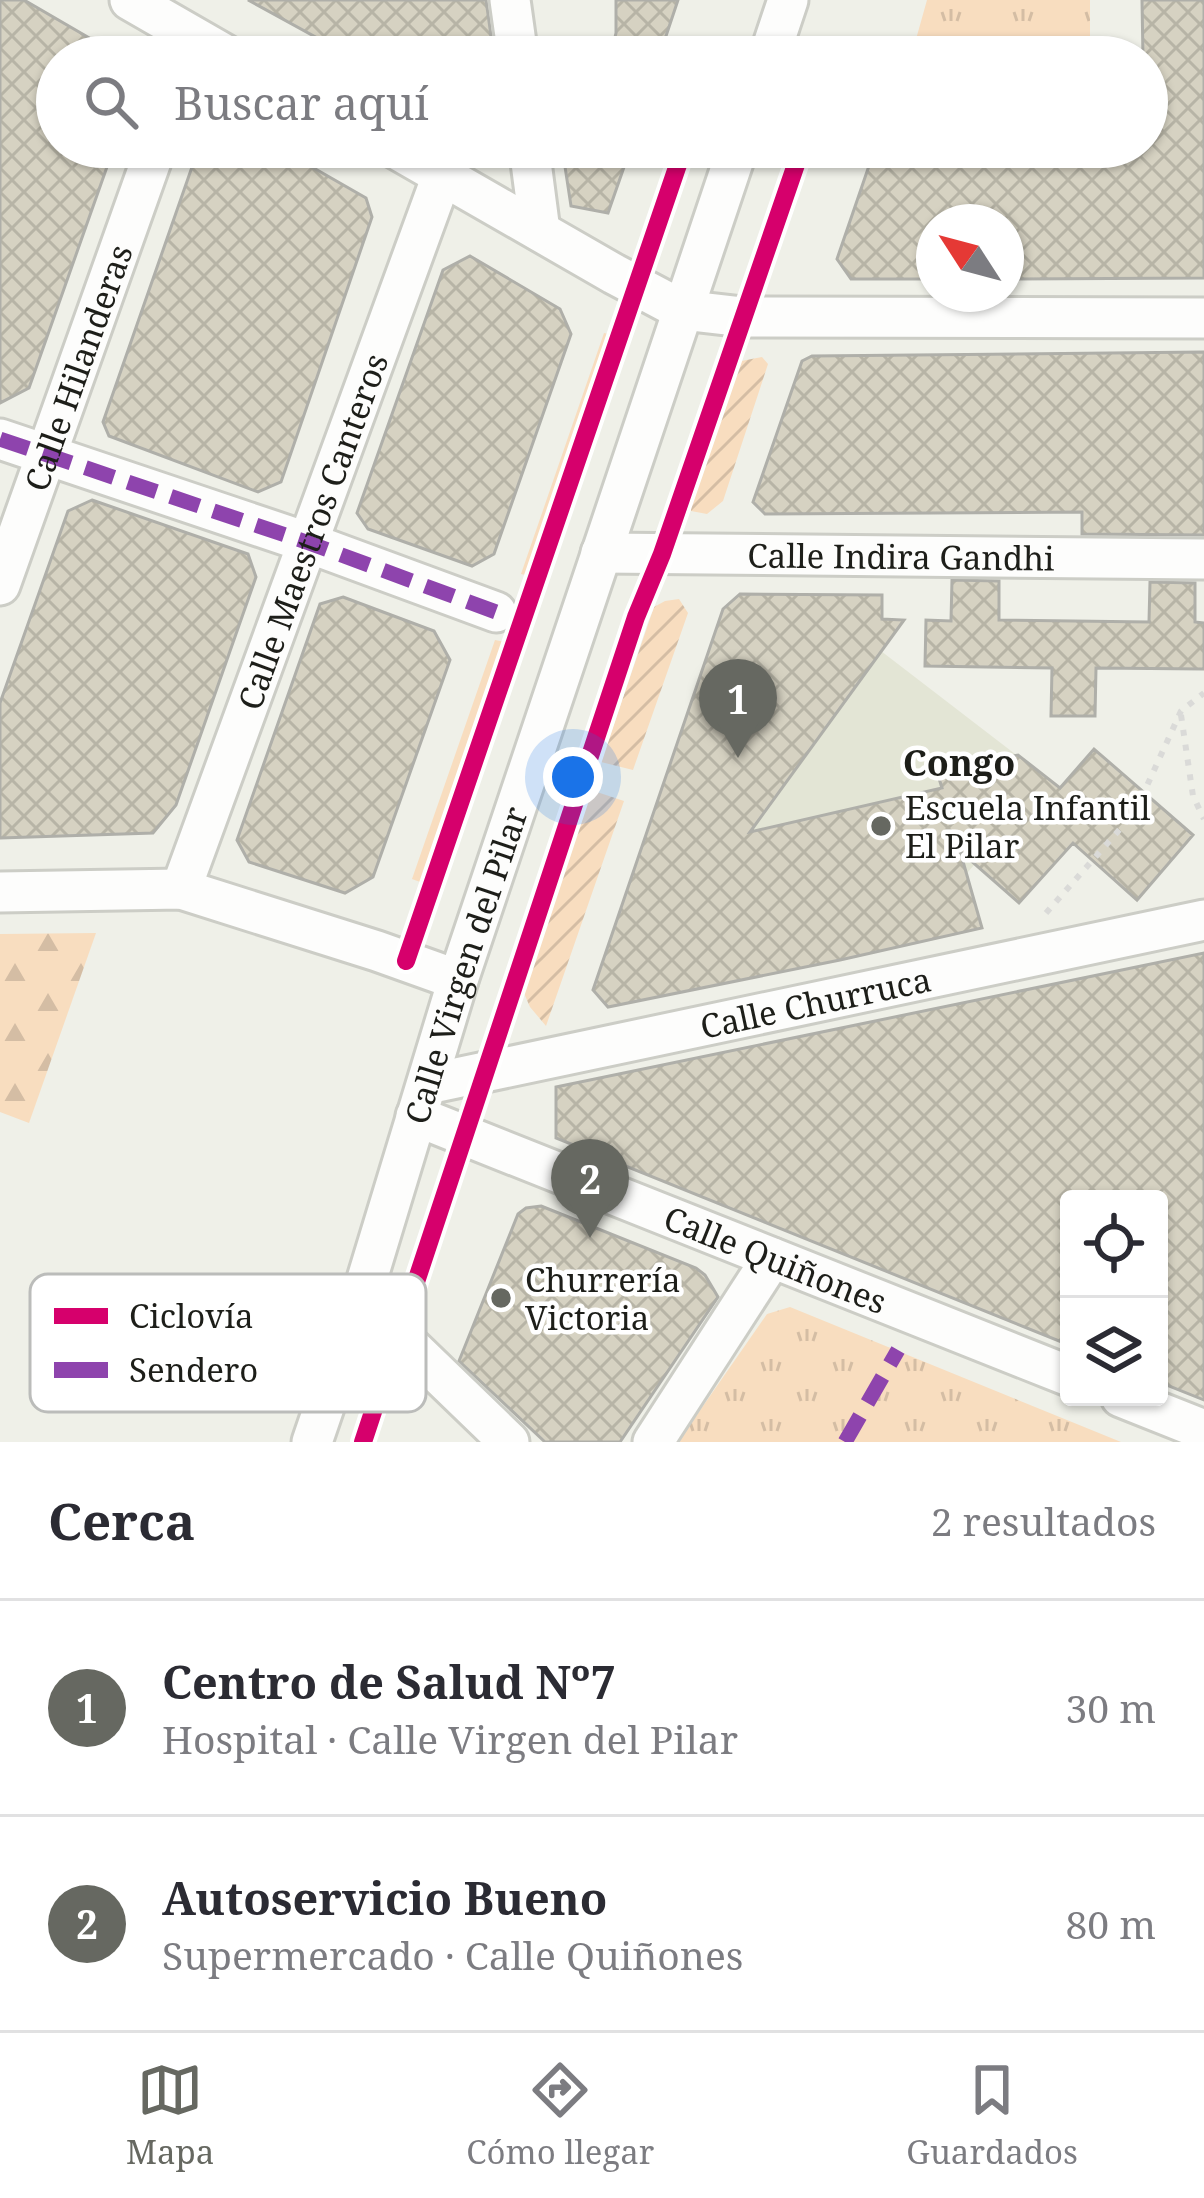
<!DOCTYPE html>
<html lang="es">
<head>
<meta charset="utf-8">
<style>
  :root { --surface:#fff; --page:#f2f2f3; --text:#2b2b33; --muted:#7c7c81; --line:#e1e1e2; --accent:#666861 }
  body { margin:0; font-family:"Noto Serif",serif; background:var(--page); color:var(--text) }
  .controls { position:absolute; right:36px; bottom:36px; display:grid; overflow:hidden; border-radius:12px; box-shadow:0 3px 9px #0004 }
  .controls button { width:108px; height:108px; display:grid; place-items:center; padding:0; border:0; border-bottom:3px solid var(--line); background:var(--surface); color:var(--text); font:60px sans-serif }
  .compass { position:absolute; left:916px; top:204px; width:108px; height:108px; border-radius:50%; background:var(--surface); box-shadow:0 3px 9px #0004; rotate:306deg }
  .you { position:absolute; left:573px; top:777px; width:42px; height:42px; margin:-30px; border:9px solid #fff; border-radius:50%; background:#1a73e8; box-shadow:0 0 0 18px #1a73e833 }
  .badge { display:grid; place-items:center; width:78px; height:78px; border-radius:50%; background:var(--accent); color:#fff; font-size:39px; font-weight:700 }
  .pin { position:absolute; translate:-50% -99px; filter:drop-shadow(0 3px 6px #0008) }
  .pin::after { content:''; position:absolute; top:63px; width:42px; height:36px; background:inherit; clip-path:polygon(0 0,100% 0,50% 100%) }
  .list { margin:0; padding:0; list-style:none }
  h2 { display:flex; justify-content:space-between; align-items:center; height:156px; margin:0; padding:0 48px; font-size:51px }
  h2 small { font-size:39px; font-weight:400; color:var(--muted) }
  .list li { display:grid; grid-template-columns:78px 1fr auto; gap:36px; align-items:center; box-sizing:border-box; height:216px; padding:0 48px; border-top:3px solid var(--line) }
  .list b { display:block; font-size:45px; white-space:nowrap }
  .list p { margin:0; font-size:39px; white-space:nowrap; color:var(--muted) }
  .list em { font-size:39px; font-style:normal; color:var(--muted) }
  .icon { flex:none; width:66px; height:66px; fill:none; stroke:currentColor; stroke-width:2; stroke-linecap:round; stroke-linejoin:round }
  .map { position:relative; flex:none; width:1204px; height:1442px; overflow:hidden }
  .search { position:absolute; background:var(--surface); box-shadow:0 3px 9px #0004; left:36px; right:36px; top:36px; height:132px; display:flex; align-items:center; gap:30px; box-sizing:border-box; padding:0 42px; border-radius:66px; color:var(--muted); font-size:45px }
  .sheet { height:588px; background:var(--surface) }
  nav { display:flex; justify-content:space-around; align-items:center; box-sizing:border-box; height:168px; border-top:3px solid var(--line); background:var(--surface); font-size:33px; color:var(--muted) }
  nav a { display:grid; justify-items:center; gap:6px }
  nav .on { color:var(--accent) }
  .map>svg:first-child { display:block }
  .built { fill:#e3e5d5 }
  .grass { fill:#f8ddbf }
  .forest { fill:url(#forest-firs) }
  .park { fill:url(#park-tufts) }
  .garden { fill:url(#garden-furrows) }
  .building { fill:url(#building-cross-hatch); stroke:#afafa9; stroke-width:3 }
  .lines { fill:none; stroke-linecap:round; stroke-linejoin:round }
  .street-casing { stroke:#cccdc6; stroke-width:45 }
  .path { stroke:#dadad8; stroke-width:6; stroke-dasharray:6 9; stroke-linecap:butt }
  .street { stroke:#fdfdfc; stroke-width:39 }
  .quiet { stroke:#8e44ad; stroke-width:15; stroke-dasharray:30 15; stroke-linecap:butt }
  .cycleway-casing { stroke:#fff; stroke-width:26 }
  .cycleway { stroke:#d6006c; stroke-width:18 }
  .poi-dot { fill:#666861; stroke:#fff; stroke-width:4.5 }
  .labels { text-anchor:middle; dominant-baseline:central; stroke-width:9; stroke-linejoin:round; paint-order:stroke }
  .street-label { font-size:33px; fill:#1d1e19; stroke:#fff }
  .poi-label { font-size:33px; fill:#1d1e19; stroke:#fff; text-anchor:start }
  .neighbourhood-label { font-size:36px; font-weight:bold; fill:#1d1e19; stroke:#fff }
  .key { fill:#fff; stroke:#bbbcba; stroke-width:3 }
  .key-label { font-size:33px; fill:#1d1e19 }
</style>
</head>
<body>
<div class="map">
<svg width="1204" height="1442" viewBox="0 0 1204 1442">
  <defs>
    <pattern id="forest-firs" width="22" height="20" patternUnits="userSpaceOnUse" patternTransform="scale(3)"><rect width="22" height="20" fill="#f8ddbf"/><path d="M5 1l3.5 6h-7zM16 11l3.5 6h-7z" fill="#d4bda4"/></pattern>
    <pattern id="park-tufts" width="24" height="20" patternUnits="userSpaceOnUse" patternTransform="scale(3)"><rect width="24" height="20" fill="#f8ddbf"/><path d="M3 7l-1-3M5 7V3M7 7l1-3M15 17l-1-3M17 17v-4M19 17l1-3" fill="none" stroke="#d4bda4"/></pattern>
    <pattern id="garden-furrows" width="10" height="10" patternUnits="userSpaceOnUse" patternTransform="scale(3)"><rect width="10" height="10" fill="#f8ddbf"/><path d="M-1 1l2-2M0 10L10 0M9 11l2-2" fill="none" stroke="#d4bda4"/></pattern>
    <pattern id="building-cross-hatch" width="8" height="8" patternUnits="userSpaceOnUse" patternTransform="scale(3)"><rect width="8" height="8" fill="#d6d2c2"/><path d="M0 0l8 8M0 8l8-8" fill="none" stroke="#b7b4a6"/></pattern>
  </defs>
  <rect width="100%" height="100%" fill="#eff0e8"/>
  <!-- built -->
  <path class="built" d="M881,651L1049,780L967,873L982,929L844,960L710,888Z"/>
  <!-- grass -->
  <path class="grass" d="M604,333L618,336L538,578L521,574Z
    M495,640L515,644L431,886L412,879Z"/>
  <!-- forest -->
  <path class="forest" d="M96,933L29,1123L0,1112V934Z"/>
  <!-- park -->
  <path class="park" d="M927,0H1090V57H911Z
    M790,1307L1121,1442H678L767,1314Z"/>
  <!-- garden -->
  <path class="garden" d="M762,357L768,364L723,501L707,514L691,511L690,493L736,362Z
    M679,599L688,613L633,770L601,762L654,607L665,601Z
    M588,789L624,801L546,1026L530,1007L523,991Z"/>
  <!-- building -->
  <path class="building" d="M0,0H24L122,57H57V147H114L29,388L0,403Z
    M248,0H486L494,57H352Z
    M616,0H678L659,57H610L616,33Z
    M1142,0H1204V278L1006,279V222H934V279H851L837,259L871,160L890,147H1147V57H1143Z
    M199,147H277L366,198L372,217L281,482L258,492L109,436L103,422Z
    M562,147H631L608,213L571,206Z
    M470,256L560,309L571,334L494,554L472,566L368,529L357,513L443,270Z
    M1204,352V535L1082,534V512L765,514L753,502L802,361L812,356Z
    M92,500L248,554L256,577L176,805L153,833L0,838V703L68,511Z
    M952,580L999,581V620L1149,622L1150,582L1195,583V622L1204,623V669L1096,668L1095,716H1051L1052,668L925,666L926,620L951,621Z
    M740,594L882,595V619L904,620L750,832L942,788L937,772L1018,755L1060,788L1094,749L1193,835L1137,900L1073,843L1019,903L960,851L982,928L840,960L608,1007L593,990L723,609Z
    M343,597L434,631L450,660L373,877L345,893L249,862L237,840L320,604Z
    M1204,953V1400L1159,1382V1199H1069V1345L556,1138V1087Z
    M541,1206L696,1268L705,1275L718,1297L620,1442H545L459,1361L518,1214L526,1208Z"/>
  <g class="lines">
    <!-- street casing -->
    <g class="street-casing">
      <g id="street">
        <path d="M130,0L229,57"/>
        <path d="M510,0L518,57"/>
        <path d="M769,57L788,0"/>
        <path d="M393,147L614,274L682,310L743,317L1204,318"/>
        <path d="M529,147L540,231"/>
        <path d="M0,439L309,543L496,612"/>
        <path id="s1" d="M601,553L1204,559"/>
        <path id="s2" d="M0,585L156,147"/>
        <path id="s3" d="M181,889L442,176"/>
        <path d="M0,892L181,889L377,951L458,980"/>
        <path id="s4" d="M428,1084L1204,920"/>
        <path id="s5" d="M416,1116L1069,1376"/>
        <path d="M361,1299L509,1442"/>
        <path d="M1121,1397L1204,1430"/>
        <path id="s6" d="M312,1442L361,1299L458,980L738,147"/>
        <path d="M653,1442L772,1258"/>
      </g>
    </g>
    <!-- path -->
    <path class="path" d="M1181,715L1193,796L1204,819
      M1046,913L1135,812L1181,711L1204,693"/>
    <!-- street -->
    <use href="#street" class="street"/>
    <!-- quiet -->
    <path class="quiet" d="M0,439L309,543L496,612
      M845,1442L898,1350"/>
    <!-- cycleway casing -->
    <g class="cycleway-casing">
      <path id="cycleway" d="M406,961L684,147
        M363,1442L636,617L662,554L802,147"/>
    </g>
    <!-- cycleway -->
    <use href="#cycleway" class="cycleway"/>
  </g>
  <!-- markers -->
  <g class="poi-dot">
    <circle cx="881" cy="826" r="12"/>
    <circle cx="501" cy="1298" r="12"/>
  </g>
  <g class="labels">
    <!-- street labels -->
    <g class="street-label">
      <text stroke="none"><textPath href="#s2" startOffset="231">Calle Hilanderas</textPath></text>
      <text stroke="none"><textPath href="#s3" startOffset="381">Calle Maestros Canteros</textPath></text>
      <text stroke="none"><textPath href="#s1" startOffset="300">Calle Indira Gandhi</textPath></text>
      <text stroke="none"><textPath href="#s6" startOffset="501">Calle Virgen del Pilar</textPath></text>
      <text stroke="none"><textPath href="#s4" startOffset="396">Calle Churruca</textPath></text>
      <text stroke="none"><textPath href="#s5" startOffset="387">Calle Quiñones</textPath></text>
    </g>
    <!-- poi labels -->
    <g class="poi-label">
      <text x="905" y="807">Escuela Infantil<tspan x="905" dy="38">El Pilar</tspan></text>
      <text x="525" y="1279">Churrería<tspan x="525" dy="38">Victoria</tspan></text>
    </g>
    <!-- neighbourhood labels -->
    <g class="neighbourhood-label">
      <text x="959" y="762">Congo</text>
    </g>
  </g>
  <!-- legend -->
  <rect x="30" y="1274" width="396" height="138" rx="18" class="key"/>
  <rect x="54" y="1308" width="54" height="16" fill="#d6006c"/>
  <rect x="54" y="1362" width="54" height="16" fill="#8e44ad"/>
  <g class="key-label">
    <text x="129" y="1328">Ciclovía</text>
    <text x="129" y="1382">Sendero</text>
  </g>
</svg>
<div class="controls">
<button><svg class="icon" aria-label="locate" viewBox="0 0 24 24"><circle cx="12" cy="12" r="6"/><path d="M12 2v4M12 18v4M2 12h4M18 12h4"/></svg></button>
<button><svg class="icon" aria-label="layers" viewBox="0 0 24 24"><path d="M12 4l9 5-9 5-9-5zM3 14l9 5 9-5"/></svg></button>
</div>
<svg class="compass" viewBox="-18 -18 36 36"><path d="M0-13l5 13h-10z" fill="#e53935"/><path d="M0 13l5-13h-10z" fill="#7c7c81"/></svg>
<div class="you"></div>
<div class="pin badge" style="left:738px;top:758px">1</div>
<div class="pin badge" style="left:590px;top:1238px">2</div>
<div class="search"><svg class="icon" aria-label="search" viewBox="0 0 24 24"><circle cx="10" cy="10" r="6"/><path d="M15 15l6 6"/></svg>Buscar aquí</div>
</div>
<section class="sheet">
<h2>Cerca<small>2 resultados</small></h2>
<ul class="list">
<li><span class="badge">1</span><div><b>Centro de Salud Nº7</b><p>Hospital · Calle Virgen del Pilar</p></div><em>30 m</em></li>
<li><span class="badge">2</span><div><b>Autoservicio Bueno</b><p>Supermercado · Calle Quiñones</p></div><em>80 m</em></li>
</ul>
</section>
<nav>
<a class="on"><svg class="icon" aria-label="map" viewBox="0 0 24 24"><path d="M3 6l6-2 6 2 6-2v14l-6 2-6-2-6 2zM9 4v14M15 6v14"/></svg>Mapa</a>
<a><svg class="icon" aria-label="directions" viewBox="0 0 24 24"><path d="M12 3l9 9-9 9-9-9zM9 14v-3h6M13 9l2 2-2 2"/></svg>Cómo llegar</a>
<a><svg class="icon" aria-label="saved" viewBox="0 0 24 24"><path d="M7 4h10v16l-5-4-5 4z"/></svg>Guardados</a>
</nav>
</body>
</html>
